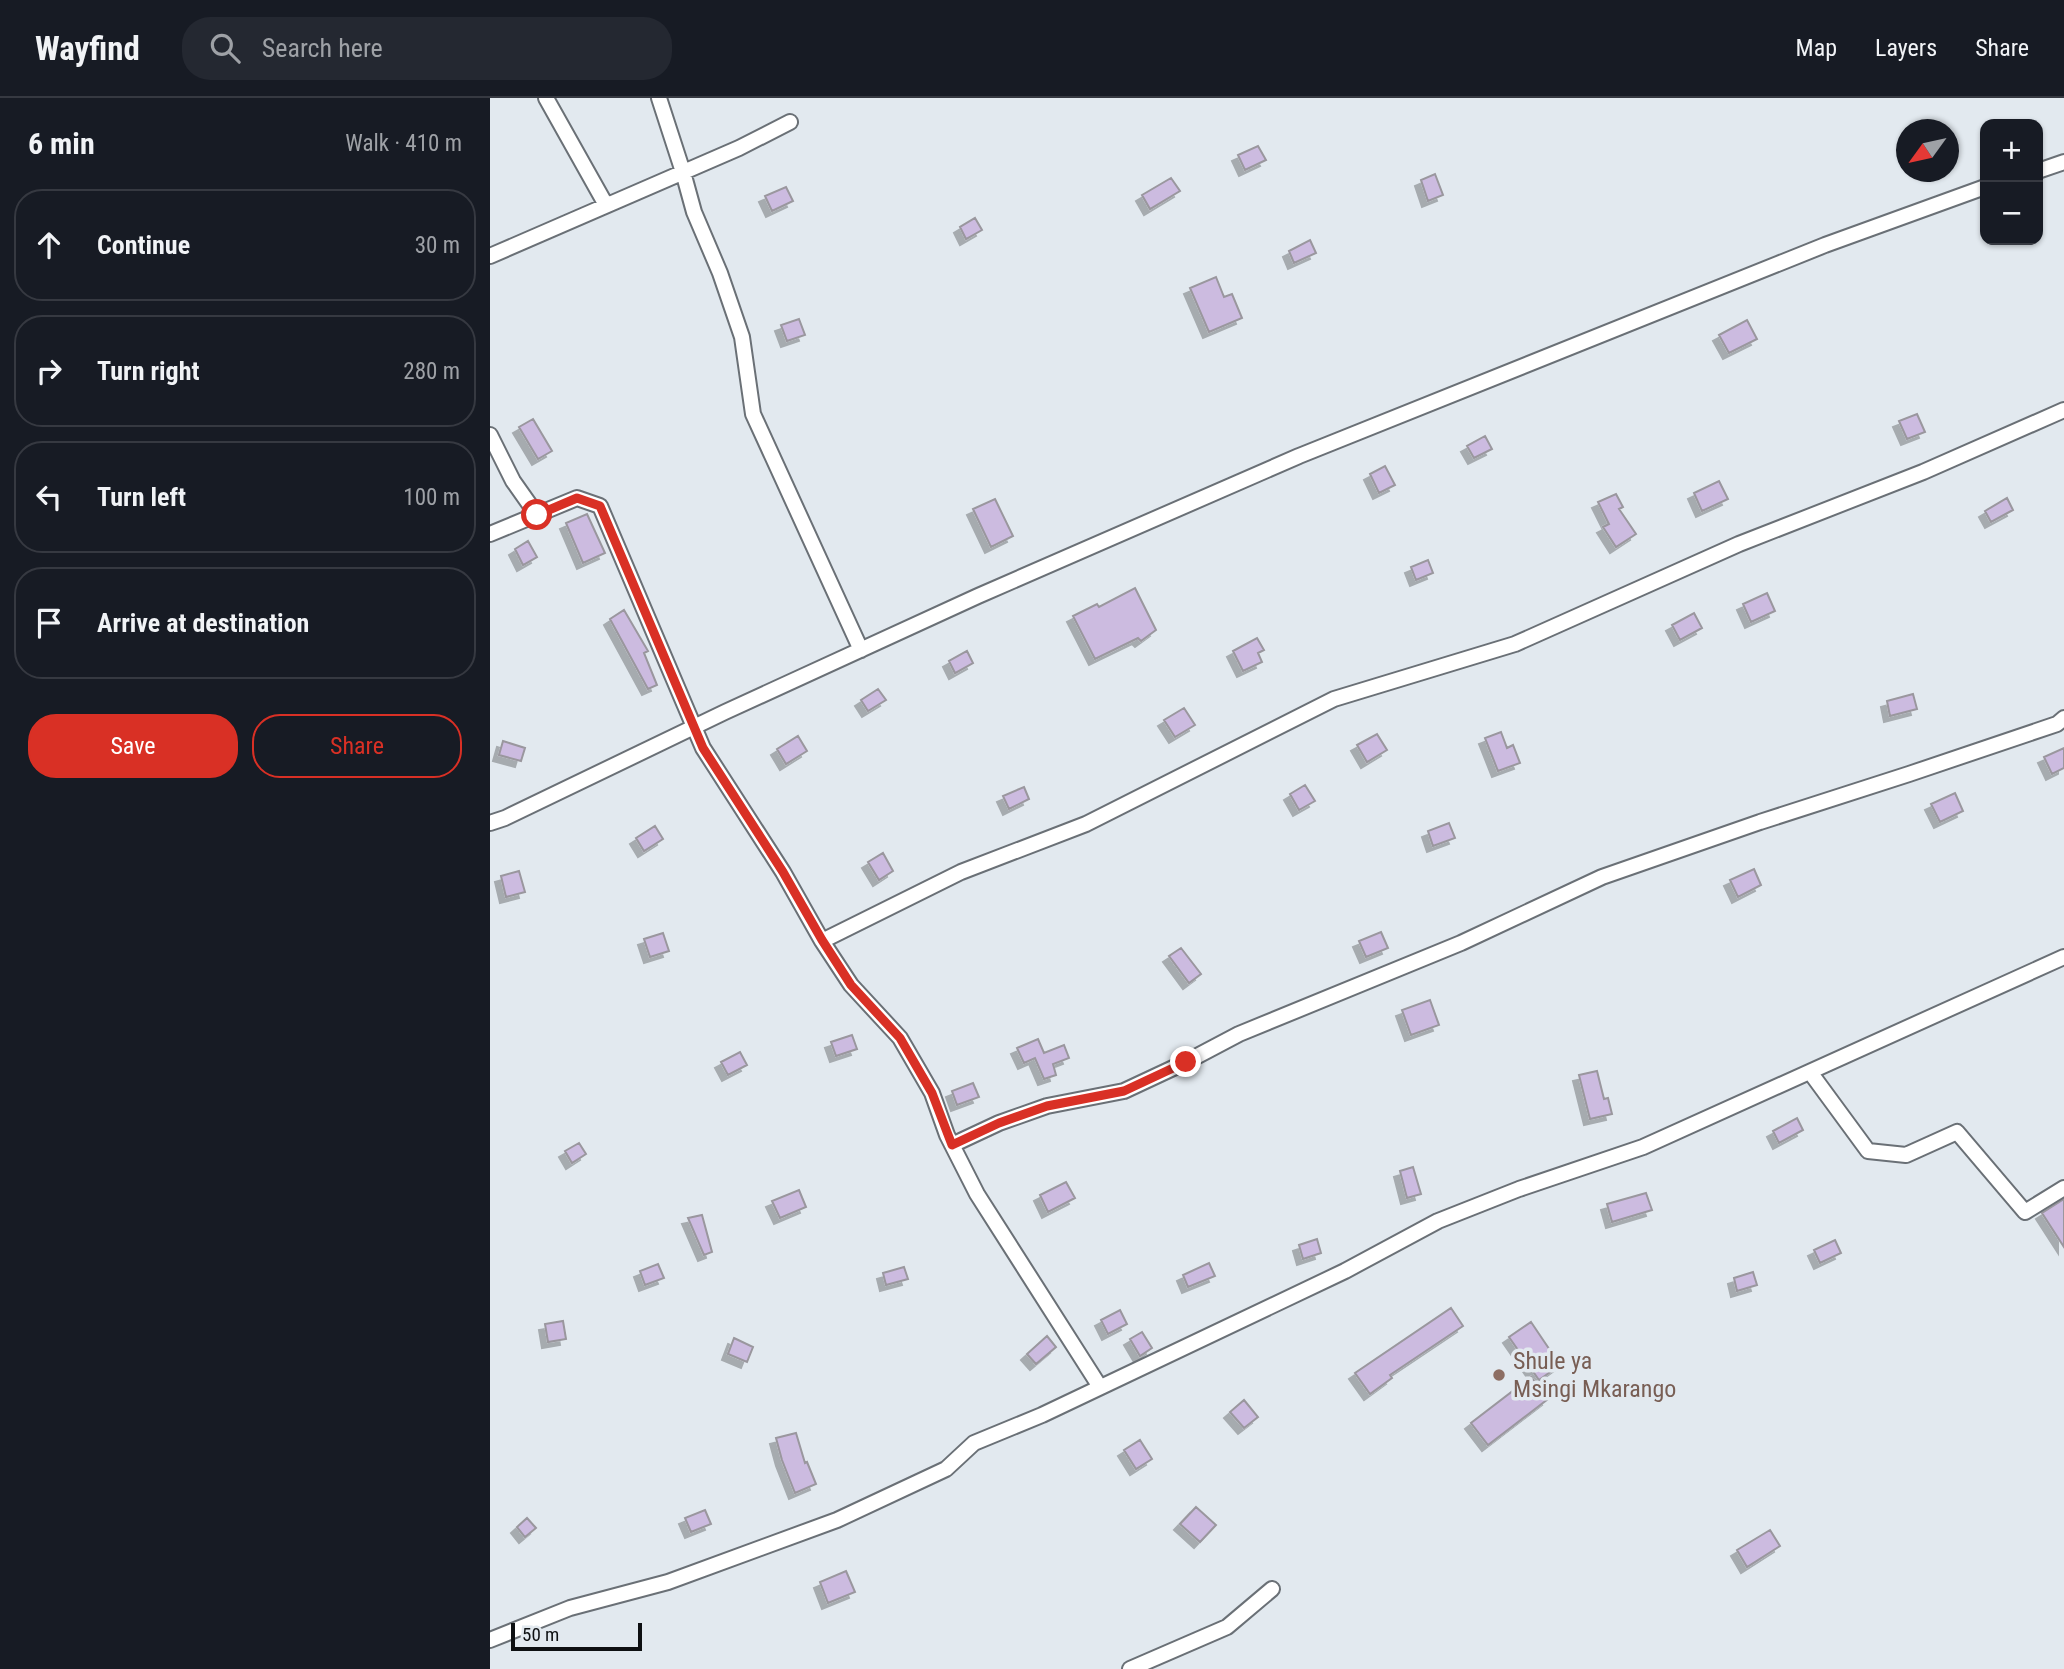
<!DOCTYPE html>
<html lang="en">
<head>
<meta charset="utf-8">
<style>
  :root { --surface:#171b24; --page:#242831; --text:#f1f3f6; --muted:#9ea1a6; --line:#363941; --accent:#d93025 }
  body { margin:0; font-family:"Roboto Condensed",sans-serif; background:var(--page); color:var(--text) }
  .controls { position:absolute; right:21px; top:21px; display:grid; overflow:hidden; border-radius:14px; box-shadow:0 2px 5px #0004 }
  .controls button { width:63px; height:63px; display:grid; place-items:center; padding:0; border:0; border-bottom:2px solid var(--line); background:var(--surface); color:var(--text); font:35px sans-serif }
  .compass { position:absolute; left:1406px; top:21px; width:63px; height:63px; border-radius:50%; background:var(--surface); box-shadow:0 2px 5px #0004; rotate:237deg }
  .scale { position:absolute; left:21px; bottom:18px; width:131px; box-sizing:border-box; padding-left:7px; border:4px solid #0e1012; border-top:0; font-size:19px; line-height:24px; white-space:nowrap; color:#0e1012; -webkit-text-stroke:5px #e2e9ef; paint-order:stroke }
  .stop { position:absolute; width:21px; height:21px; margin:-16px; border:5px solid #d93025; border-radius:50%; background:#fff }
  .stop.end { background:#d93025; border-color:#fff; box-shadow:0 2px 7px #0008 }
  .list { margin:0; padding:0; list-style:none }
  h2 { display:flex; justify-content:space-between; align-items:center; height:91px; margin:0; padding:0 28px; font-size:30px }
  h2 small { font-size:23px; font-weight:400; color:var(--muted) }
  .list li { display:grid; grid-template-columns:46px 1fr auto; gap:21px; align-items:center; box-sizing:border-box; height:112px; margin:0 14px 14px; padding:0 14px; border:2px solid var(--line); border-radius:28px }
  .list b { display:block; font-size:26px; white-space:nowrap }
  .list em { font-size:23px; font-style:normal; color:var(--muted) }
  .actions { display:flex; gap:14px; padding:21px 28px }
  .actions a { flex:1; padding:16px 0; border:2px solid var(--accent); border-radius:28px; text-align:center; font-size:24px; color:var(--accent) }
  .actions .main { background:var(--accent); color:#fff }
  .icon { flex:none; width:38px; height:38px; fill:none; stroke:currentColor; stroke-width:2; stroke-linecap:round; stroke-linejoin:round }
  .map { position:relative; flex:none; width:1574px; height:1571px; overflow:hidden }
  header { display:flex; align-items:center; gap:42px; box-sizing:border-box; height:98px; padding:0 35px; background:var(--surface); border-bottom:2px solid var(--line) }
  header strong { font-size:33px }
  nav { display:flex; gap:38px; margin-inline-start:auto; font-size:24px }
  .search { width:490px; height:63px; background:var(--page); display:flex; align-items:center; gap:18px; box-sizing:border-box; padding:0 24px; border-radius:28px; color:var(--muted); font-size:26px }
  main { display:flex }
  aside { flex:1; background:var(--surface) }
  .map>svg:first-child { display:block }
  .building { fill:#ccbbe0; stroke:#9a979e; stroke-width:2; filter:url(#shadow) }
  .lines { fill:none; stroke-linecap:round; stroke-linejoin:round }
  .street-casing { stroke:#6a7076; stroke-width:18 }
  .street { stroke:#fff; stroke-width:14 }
  .route { stroke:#d93025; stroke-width:9 }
  .education-dot { fill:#8d6e63; stroke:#e2e9ef; stroke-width:2.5 }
  .labels { text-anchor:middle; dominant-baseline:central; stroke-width:7; stroke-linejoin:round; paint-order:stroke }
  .education-label { font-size:24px; fill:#785e54; stroke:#e2e9ef; text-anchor:start }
</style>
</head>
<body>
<header>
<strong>Wayfind</strong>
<div class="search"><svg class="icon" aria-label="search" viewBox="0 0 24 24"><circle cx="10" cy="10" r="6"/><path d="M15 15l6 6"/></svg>Search here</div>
<nav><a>Map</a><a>Layers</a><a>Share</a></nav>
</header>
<main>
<aside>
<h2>6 min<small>Walk · 410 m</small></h2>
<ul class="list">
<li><svg class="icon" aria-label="ahead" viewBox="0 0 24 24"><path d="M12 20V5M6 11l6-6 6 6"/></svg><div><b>Continue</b></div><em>30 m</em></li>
<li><svg class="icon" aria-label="right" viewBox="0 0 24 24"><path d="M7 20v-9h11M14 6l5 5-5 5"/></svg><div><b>Turn right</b></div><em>280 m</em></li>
<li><svg class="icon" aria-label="left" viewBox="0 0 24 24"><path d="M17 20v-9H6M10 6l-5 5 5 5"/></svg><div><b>Turn left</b></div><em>100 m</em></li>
<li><svg class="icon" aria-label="arrive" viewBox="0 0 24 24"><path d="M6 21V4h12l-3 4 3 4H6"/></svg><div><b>Arrive at destination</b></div></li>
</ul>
<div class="actions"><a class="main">Save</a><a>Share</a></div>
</aside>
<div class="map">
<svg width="1574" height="1571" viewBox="0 0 1574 1571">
  <defs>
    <filter id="shadow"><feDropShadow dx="-6" dy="6" stdDeviation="0" flood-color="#0004"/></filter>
  </defs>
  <rect width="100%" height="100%" fill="#e2e9ef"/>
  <!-- building -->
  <path class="building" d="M768,48L776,62L755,72L748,57Z
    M945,76L953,97L938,103L931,82Z
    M681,80L690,93L660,111L652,97Z
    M296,89L303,103L282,113L275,98Z
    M485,120L492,132L476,141L470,129Z
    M820,142L826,155L804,165L799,153Z
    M726,179L734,199L742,196L752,220L719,234L700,190Z
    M309,221L315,237L297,243L291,227Z
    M1257,222L1267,241L1239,255L1229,237Z
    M1427,316L1435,334L1417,341L1409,323Z
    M43,321L62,353L48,361L29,329Z
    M995,338L1002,351L984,360L977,348Z
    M895,368L905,387L889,395L880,376Z
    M1229,383L1238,401L1212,413L1204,395Z
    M1126,396L1133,409L1129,411L1146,436L1126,449L1113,429L1119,426L1108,404Z
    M1517,400L1523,412L1501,424L1495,413Z
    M505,401L523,438L501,449L483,411Z
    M97,416L115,455L93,465L76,425Z
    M38,443L47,459L33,467L25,451Z
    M938,462L943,475L926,482L921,469Z
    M645,490L666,532L651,543L648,540L605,561L583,518L607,506L609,509Z
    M1277,495L1285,513L1261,524L1253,506Z
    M134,512L158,553L154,555L167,587L158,591L120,521Z
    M1204,515L1212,530L1190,542L1182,527Z
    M767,540L774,552L768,555L772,564L753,573L743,553Z
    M477,553L483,565L465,575L459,563Z
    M388,591L396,602L378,613L371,602Z
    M1423,596L1427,611L1400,618L1397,603Z
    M694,610L705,627L685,639L674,622Z
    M1011,634L1017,650L1023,647L1030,665L1008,673L995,640Z
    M887,636L897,652L877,664L867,647Z
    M308,638L317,653L296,666L287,651Z
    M13,643L35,650L31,663L9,657Z
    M1574,650V670L1562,676L1554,659Z
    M815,687L825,703L809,712L800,696Z
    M534,689L539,701L519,711L513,698Z
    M1465,695L1473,713L1450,724L1441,706Z
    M959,725L965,740L943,748L938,733Z
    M165,728L173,741L154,753L146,740Z
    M393,755L403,773L389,782L378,764Z
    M1264,771L1271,787L1248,799L1240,782Z
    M29,773L35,794L16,799L11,778Z
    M891,834L898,850L876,859L869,843Z
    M173,835L179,853L160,859L154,841Z
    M691,850L711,876L699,885L679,858Z
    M940,902L949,927L921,937L912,912Z
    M362,937L367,951L346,958L341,944Z
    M548,941L554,955L574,947L579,960L563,966L566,977L554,981L545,960L534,965L527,950Z
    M250,954L257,967L238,977L231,964Z
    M1107,973L1114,1001L1118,1000L1122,1016L1100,1021L1089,977Z
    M483,985L489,999L467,1007L462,993Z
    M1307,1020L1313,1032L1289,1045L1283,1033Z
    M89,1045L96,1056L82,1065L75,1053Z
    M923,1069L931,1096L917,1100L910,1073Z
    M576,1084L585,1100L558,1114L550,1097Z
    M309,1092L316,1109L290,1120L282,1103Z
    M1156,1095L1162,1112L1122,1124L1117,1106Z
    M1574,1101V1149L1552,1115Z
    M212,1117L222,1154L214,1157L198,1120Z
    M827,1141L831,1155L813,1161L809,1147Z
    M1345,1142L1351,1155L1330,1165L1324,1152Z
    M719,1165L725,1178L698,1189L693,1177Z
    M168,1166L174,1180L155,1187L150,1173Z
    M414,1169L418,1181L396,1187L393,1175Z
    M1263,1174L1267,1187L1247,1193L1244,1180Z
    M961,1210L973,1228L900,1277L902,1280L880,1296L865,1275Z
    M630,1212L637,1226L618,1236L611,1222Z
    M73,1223L76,1241L58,1244L55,1226Z
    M1041,1224L1070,1267L1049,1282L1019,1239Z
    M652,1234L662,1250L650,1258L640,1241Z
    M557,1238L566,1249L546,1266L537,1256Z
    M244,1240L263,1249L257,1264L238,1256Z
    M1041,1279L1058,1301L998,1347L981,1325Z
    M754,1302L768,1319L754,1330L740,1314Z
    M306,1335L315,1365L317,1364L326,1386L305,1395L292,1362L286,1340Z
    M650,1342L662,1361L646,1371L634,1352Z
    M706,1409L726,1427L710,1444L690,1426Z
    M215,1412L221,1426L201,1434L195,1420Z
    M37,1420L46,1430L35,1439L27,1429Z
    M1280,1432L1290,1448L1257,1469L1247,1452Z
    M356,1473L365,1494L338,1505L330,1484Z"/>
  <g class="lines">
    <!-- street casing -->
    <g class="street-casing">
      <path id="street" d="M56,0L116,107
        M169,0L193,74L204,114L230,175L252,239L263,316L371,552
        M1548,73L1574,64
        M0,158L249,50L300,24
        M0,337L23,383L47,417
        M0,436L87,400L110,408L213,650L293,774L332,843L361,887L410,940L442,995L457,1037L487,1096L610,1289
        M0,725L15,720L235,614L488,498L809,358L1335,147L1495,89
        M332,843L471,774L596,726L844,601L1025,546L1249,446L1433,374L1574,312
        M1320,974L1378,1053L1416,1057L1467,1034L1535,1114L1574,1090
        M462,1047L509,1025L557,1008L634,993L696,964L749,936L971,845L1112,779L1270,724L1419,676L1567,626L1574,620
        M0,1542L80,1510L178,1484L347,1422L456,1371L484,1345L552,1317L855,1173L948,1123L1029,1091L1153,1049L1574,859
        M640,1571L737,1529L782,1491"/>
    </g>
    <!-- street -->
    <use href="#street" class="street"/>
  </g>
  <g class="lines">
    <!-- route -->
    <path class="route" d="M47,417L87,400L110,408L213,650L293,774L332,842L361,887L410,940L442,995L462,1047L509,1025L557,1008L634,993L696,964"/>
  </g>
  <!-- markers -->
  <circle class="education-dot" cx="1009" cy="1277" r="7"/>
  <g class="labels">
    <!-- education labels -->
    <g class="education-label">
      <text x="1023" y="1263">Shule ya<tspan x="1023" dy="28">Msingi Mkarango</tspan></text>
    </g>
  </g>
</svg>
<div class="controls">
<button>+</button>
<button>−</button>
</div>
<svg class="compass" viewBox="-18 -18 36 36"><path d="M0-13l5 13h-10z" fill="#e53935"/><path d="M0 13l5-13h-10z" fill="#9ea1a6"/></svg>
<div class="scale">50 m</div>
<div class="stop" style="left:47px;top:417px"></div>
<div class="stop end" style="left:696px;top:964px"></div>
</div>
</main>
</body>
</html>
